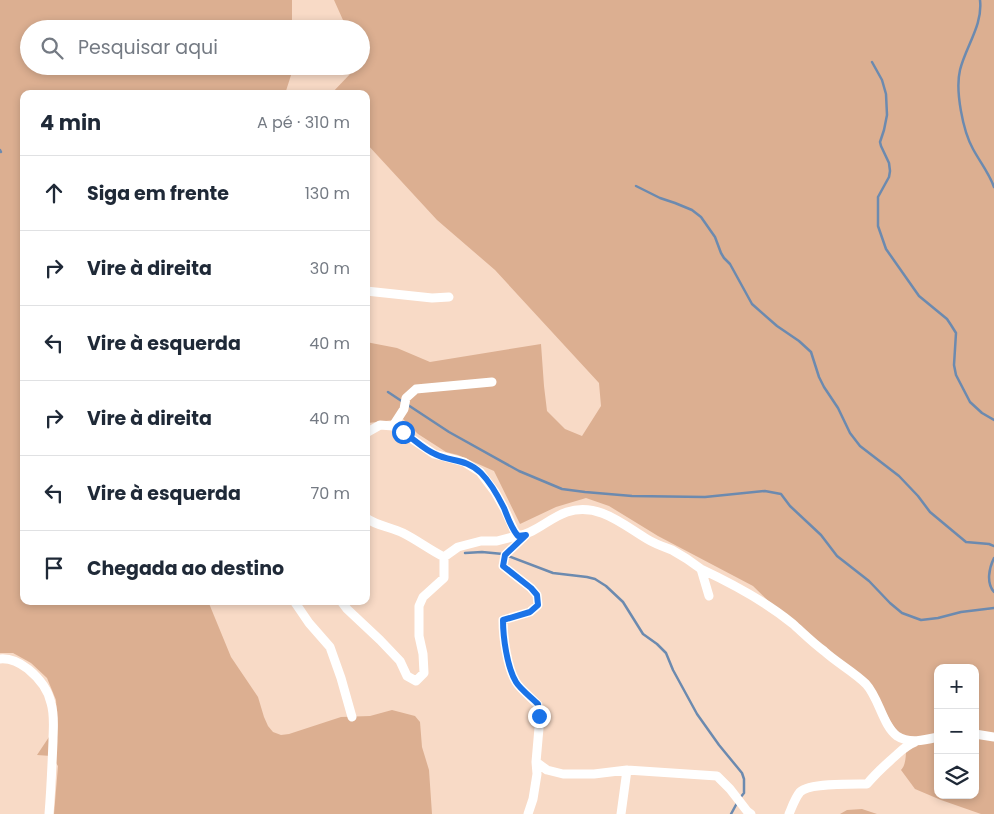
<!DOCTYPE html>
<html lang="pt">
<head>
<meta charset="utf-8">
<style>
  :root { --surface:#fff; --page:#f2f2f3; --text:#1f2937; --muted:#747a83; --line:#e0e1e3 }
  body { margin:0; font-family:Poppins,sans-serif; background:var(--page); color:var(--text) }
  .controls { position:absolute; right:15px; bottom:15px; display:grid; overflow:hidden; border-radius:10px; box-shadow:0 2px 8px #0003 }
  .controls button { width:45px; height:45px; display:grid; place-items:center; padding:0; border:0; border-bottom:1px solid var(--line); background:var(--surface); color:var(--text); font:25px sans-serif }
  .stop { position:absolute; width:15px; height:15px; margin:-11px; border:4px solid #1a73e8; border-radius:50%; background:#fff }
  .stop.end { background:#1a73e8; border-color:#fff; box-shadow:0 1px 5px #0008 }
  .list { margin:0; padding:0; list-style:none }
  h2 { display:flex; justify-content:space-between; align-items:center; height:65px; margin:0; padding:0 20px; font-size:21px }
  h2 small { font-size:16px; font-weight:400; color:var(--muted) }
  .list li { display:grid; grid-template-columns:32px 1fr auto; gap:15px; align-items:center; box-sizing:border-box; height:75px; padding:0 20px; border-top:1px solid var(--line) }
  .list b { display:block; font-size:19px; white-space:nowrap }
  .list em { font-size:16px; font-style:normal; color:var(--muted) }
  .icon { flex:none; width:28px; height:28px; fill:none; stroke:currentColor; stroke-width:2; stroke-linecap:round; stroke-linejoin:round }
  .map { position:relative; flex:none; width:994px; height:814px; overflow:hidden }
  .search { position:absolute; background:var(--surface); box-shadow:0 2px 8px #0003; left:20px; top:20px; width:350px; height:55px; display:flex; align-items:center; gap:12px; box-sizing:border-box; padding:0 18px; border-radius:28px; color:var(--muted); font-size:19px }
  .panel { position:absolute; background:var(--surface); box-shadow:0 2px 8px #0003; left:20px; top:90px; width:350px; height:515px; border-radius:10px }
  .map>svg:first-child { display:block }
  .green { fill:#dcaf91; fill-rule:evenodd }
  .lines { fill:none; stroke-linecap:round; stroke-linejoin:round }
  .stream { stroke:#6c8aaf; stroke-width:2.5 }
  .street { stroke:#fff; stroke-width:9 }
  .route { stroke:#1a73e8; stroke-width:6 }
</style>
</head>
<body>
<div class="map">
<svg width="994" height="814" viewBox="0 0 994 814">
  <rect width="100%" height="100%" fill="#f8dac6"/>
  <!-- green -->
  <path class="green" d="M0,0H292V29H29V66H292V72L285,94H24V291L20,308L24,313V601H183L188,602L189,601H208L231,657L258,697L264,717L268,726L273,732L281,735L289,734L341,717L370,716L392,710L415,716L420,722L422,747L429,770L432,814H54L58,766L51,756L37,755L49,737L57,716L56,700L47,678L31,663L13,653H0Z
    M334,0H994V814H981L941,800L915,789L901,770C906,765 906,755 906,748L875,694L790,622L753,586L658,536L609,506L586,498L556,507L520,524L494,471L458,455L446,452L418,434L403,419L368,423L366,425V342L397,348L430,362L541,344L544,386L547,411L565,429L582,436L601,406L599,383L495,270L437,220L366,143V94H331L351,73L352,66H361V29H347ZM938,668H975V795H938Z
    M862,809L877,814H840L847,810Z"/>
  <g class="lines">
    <!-- stream -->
    <path class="stream" d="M980,0C983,25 966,46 960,70C955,91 963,131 973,149C980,162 989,173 994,187
      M872,62L882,80L886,94L887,115L884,130L880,142L881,146L889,163L890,171L889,177L878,197V226L886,249L919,296L947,319L951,325L956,333L954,365L956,375L970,402L982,413L994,420
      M0,150L1,152
      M636,186L660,198L675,203L692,210L701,217L715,237L721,253L724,258L730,264L752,304L777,326L799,341L811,352L819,377L824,387L838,408L850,433L860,446L899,476L918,496L930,512L966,542L989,544L994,546
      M388,392L403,402
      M408,405L449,432L519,471L562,489L585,492L632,496L705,497L765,491L781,494L790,506L821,535L837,556L869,581L890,603L902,613L921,620L938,618L961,612L994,608
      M465,553L482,552L503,554
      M508,556L553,573L587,577L595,579L606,586L623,602L643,634L657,644L666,653L673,670L697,714L719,745L742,773L744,779V793L740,798
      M994,558C989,568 986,583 994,592
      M731,814L737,803"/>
    <!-- street -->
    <path class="street" d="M366,291L432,298L449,297
      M393,426L404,409L406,398L416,389L492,382
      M366,433L380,425L393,426L434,454L464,462L480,472L495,492L504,508L514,530L518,536C536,533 549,518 567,512C598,502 622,524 647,539C655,544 664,547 672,550C683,556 692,562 701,569
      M366,518C377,526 391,527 403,533C417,540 430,550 444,557L458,547L481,541H497L520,535
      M526,535L505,555L503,566L531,588L537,595L538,605L530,612L503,620C503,637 507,667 516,682C520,689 532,698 538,705L539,728L536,762L537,774L533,799L528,814
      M709,596L701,569C733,584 765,601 793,624C803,633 813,643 824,651C837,663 854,672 866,684C879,698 883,726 897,736C909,744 925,740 938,737
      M294,601L309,623L330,647L341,678L352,717
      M341,601L347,609L380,640L400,661L407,676L416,681L424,673L423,654L419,636V606L423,597L444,578V557
      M0,659C10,658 20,663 28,669C39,678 48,689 51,703C55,716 53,729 53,741C52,766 51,790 49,814
      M975,734L994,737
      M536,762L547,770L563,774H594L627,770L717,776L730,789L747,811L751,814
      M621,814L627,770
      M789,814C792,807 795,798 800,792C809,783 854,784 867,784C876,773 883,767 893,758C901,751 905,746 915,742"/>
  </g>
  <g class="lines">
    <!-- route -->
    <path class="route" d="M403,432C414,439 423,449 435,454C450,462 466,458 481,473C490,482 498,496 504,508C508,518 511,528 518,536L526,535L505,555L503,566L531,588L537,595L538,605L530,612L503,620C503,637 507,667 516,682C520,689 532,698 538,704L539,716"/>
  </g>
</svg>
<div class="controls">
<button>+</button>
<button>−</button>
<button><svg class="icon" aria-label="layers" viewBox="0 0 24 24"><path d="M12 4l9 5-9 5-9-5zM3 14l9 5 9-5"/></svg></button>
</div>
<div class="stop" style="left:403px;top:432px"></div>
<div class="stop end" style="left:539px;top:716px"></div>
<div class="search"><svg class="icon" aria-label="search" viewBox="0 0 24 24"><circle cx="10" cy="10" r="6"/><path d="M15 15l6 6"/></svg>Pesquisar aqui</div>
<section class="panel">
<h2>4 min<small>A pé · 310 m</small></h2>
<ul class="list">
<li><svg class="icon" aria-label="ahead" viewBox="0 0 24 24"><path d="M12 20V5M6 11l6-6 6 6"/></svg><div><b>Siga em frente</b></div><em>130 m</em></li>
<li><svg class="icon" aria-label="right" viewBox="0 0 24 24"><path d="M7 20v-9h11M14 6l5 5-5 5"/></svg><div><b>Vire à direita</b></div><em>30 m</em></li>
<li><svg class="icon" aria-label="left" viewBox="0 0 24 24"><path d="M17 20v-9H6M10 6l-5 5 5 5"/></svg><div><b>Vire à esquerda</b></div><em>40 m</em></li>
<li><svg class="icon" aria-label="right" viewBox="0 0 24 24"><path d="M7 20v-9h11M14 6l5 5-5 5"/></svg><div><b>Vire à direita</b></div><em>40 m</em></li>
<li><svg class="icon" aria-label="left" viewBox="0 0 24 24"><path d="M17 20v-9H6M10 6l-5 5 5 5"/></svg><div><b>Vire à esquerda</b></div><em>70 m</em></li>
<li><svg class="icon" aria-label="arrive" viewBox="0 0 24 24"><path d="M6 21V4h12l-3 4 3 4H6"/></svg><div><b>Chegada ao destino</b></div></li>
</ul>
</section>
</div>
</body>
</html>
